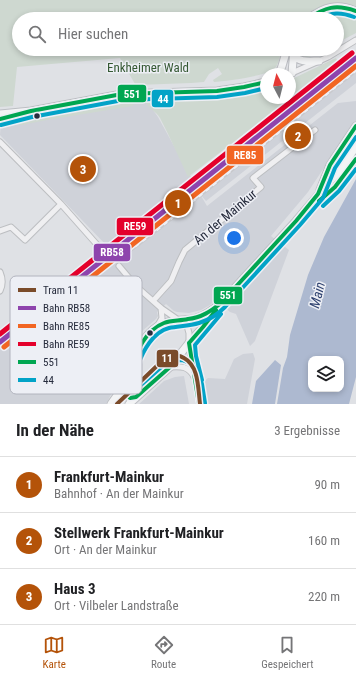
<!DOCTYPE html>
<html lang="de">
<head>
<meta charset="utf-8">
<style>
  :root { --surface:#fff; --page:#f6f6f6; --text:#202124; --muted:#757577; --line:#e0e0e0; --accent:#b45309 }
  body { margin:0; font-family:"Roboto Condensed",sans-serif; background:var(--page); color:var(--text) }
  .controls { position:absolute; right:12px; bottom:12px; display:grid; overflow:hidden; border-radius:8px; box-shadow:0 2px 6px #0003 }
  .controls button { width:36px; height:36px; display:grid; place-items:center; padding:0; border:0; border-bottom:1px solid var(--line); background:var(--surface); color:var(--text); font:20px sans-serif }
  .compass { position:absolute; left:260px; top:68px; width:36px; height:36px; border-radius:50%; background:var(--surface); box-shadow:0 2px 6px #0003; rotate:353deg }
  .you { position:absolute; left:234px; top:238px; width:14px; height:14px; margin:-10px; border:3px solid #fff; border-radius:50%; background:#1a73e8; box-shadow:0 0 0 6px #1a73e833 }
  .badge { display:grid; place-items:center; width:26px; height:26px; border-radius:50%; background:var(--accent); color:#fff; font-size:13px; font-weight:700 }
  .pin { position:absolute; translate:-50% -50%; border:2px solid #fff; box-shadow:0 1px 4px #0006 }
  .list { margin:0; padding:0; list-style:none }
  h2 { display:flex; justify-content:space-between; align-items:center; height:52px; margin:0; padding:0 16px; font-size:17px }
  h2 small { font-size:13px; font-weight:400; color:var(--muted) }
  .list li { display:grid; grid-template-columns:26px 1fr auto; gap:12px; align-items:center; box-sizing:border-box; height:56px; padding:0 16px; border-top:1px solid var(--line) }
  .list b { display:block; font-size:15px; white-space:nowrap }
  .list p { margin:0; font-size:13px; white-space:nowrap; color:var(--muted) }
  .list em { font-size:13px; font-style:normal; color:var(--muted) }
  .icon { flex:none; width:22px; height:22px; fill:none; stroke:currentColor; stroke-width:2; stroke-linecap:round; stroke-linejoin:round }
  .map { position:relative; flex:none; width:356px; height:404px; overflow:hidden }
  .search { position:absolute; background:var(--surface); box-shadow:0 2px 6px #0003; left:12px; right:12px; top:12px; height:44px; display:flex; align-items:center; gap:10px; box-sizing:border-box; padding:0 14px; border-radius:22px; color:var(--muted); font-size:15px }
  .sheet { height:220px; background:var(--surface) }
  nav { display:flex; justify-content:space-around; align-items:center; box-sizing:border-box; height:56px; border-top:1px solid var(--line); background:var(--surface); font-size:11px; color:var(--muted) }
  nav a { display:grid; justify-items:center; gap:2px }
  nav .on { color:var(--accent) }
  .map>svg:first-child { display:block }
  .built { fill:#cfd2d9 }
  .green { fill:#ced8d0 }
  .water { fill:#adb9d0; fill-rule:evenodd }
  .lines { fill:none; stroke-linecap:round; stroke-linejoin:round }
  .minor-casing { stroke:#bcbec1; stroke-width:7 }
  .major-casing { stroke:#bcbec3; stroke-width:9 }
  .minor { stroke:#efeff1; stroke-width:5 }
  .major { stroke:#f3f4f5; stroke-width:7 }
  .rail-casing { stroke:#c8c9cd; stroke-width:3 }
  .rail { stroke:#edeff5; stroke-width:1.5; stroke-dasharray:4.5; stroke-linecap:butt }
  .bus-1-casing { stroke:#edeff5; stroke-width:7 }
  .bus-2-casing { stroke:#edeff5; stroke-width:7 }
  .bus-1 { stroke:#00a651; stroke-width:4 }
  .bus-2 { stroke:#02a3c7; stroke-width:4 }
  .rail-1-casing { stroke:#edeff5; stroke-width:8 }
  .rail-2-casing { stroke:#edeff5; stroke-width:8 }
  .rail-3-casing { stroke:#edeff5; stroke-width:8 }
  .rail-1 { stroke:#8e44ad; stroke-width:5 }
  .rail-2 { stroke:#f26522; stroke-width:5 }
  .rail-3 { stroke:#e4002b; stroke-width:5 }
  .tram-1-casing { stroke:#edeff5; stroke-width:7 }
  .tram-1 { stroke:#7a4b2a; stroke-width:4 }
  .bus-dot { fill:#272c3d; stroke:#edeff5; stroke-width:1.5 }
  .labels { text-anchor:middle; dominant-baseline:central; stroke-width:3; stroke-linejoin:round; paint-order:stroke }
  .park-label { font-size:13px; fill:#365934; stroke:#edeff5 }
  .street-label { font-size:13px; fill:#272c3d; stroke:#edeff5 }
  .water-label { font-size:14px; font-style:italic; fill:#314471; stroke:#edeff5 }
  .key { fill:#edeff5; stroke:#b2b4be; stroke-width:1 }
  .key-label { font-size:11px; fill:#272c3d }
  .line-badge { stroke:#edeff5; stroke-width:1.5 }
  .badge-label { font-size:11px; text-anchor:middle; font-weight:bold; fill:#fff }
</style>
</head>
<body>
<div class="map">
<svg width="356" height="404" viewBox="0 0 356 404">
  <rect width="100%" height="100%" fill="#dfe1e5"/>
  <!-- built -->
  <path class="built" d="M356,52V83L206,201L200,194L207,206L338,103L356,101V122L337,148L308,192L271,236L289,250L255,341L250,346L236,314L230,312L216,299L210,305L201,310L189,313L177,312L174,311L166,304L157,312L158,316L156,319L133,339L122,373L116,385L106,404H0V334L34,307L98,252L107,246L0,135L1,122L5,120L84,105L130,98L144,97L158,117L196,186Z
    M253,353L255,359L247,404H205L202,383L208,378L225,379L234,359L243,354Z
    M184,376L189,404H139L164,381L175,377Z"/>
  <!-- green -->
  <path class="green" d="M0,0H356V6C334,1 319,3 302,19H19V49H282C280,55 279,63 276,67C270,76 226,81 214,82L213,80L222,74L218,68L209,74L204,82L191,83L137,85L135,84L120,58L17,67L13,106L0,107Z
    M344,14L353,17L356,19V33L337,43V19H319L322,17Z
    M295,49H325C315,54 308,61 297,54Z
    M336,58L338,62L188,177C179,158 170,137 160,118C156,110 145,108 146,99H152L156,103L158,100C172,99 185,99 199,99C221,97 244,95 266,88V98H290V80Z
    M130,98L134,103L133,106L47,120L22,125C17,125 16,122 14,118C18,117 21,118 25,118C32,118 40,116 46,112Z"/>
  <!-- water -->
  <path class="water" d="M356,179V377L349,404H277L283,368L287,357L290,335L308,275L324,237ZM311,359H341V389H311Z
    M275,360L281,365L275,404H252L256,381Z"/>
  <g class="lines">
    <!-- minor casing -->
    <g class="minor-casing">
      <path id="minor" d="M292,73L328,57L356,40
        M0,120V119
        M0,142L61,204L100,248
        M0,231L11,227L25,240L61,204
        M119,266L135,285L145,294L161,308L187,326L189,333V348L194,370L199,404
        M0,272C3,279 3,285 0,291
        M153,301L171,281L179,262L185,250L261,187L253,178L315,130
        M158,325L162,318L161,308
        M170,367C180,366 189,366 194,377"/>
    </g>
    <!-- major casing -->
    <g class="major-casing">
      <path id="major" d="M308,19C324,7 337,3 356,11
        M316,19C325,13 333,11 344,11
        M293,55C300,63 309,61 319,61
        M292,73L294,49
        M279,74L282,66L287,49
        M0,114L31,111L122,94L217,91L244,87L266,82
        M333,171L356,136
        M320,190L330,165L356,126
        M310,207L325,197L335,187L356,159
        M126,383C125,390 125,402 136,397
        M111,404C116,397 122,389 126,381C128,376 130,371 131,366C137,350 144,335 158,326C169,319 183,321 194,319C205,316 213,310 221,303L296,221L337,173L356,147
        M129,404L170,367L189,343L203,327L217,310"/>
    </g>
    <!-- minor -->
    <use href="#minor" class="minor"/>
    <!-- major -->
    <use href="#major" class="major"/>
    <!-- rail casing -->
    <g class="rail-casing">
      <path id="rail" d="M68,292L126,254L155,232L356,71
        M0,342L30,322"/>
    </g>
    <!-- rail -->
    <use href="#rail" class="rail"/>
    <!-- bus-1 casing -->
    <g class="bus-1-casing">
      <path id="bus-1" d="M308,19C325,7 336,4 356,11
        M0,119L31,111L122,94L217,91L244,87L266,82
        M319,201L335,187L356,159
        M189,343L203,327L216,310
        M189,343L199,404
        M170,367L136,397L130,398C123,392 126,383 128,375C135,357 143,331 164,323C171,320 180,321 188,319C201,318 211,311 221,303L296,221L318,194L330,165L356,126"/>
    </g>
    <!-- bus-2 casing -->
    <g class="bus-2-casing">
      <path id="bus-2" d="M319,19C331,12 341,12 354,17
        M1,125L32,117L123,100L217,97L245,93L266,88
        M323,206L339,191L356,169
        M202,380L196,356L195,345L221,314
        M205,403L202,384L198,371L192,364L182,360L167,362L133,392H132C130,383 135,373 138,365C143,351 153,332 169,328C179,326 189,326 199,323C209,320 218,314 225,307L300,225L323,198L335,168L356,137"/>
    </g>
    <!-- bus-1 -->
    <use href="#bus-1" class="bus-1"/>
    <!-- bus-2 -->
    <use href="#bus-2" class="bus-2"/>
    <!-- rail-1 casing -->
    <g class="rail-1-casing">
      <path id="rail-1" d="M0,342L356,58"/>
    </g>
    <!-- rail-2 casing -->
    <g class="rail-2-casing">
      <path id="rail-2" d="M4,347L356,66"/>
    </g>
    <!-- rail-3 casing -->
    <g class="rail-3-casing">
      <path id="rail-3" d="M0,334L352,53"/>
    </g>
    <!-- rail-1 -->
    <use href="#rail-1" class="rail-1"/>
    <!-- rail-2 -->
    <use href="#rail-2" class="rail-2"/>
    <!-- rail-3 -->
    <use href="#rail-3" class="rail-3"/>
    <!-- tram-1 casing -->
    <g class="tram-1-casing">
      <path id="tram-1" d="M117,404L161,362C168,357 176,353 184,358C199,366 198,389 200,404"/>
    </g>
    <!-- tram-1 -->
    <use href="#tram-1" class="tram-1"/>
  </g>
  <!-- markers -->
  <g class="bus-dot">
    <circle cx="37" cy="116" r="3.5"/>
    <circle cx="150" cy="333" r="3.5"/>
  </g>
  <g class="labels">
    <!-- park labels -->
    <g class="park-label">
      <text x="148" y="67">Enkheimer Wald</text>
    </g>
    <!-- street labels -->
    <g class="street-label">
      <text transform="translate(225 217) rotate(-40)">An der Mainkur</text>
    </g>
    <!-- water labels -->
    <g class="water-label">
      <text transform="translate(317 295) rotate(-76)">Main</text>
    </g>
  </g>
  <!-- legend -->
  <rect x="10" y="276" width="132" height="118" rx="6" class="key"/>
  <rect x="18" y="288" width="18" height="4" fill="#7a4b2a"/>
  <rect x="18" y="306" width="18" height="4" fill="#8e44ad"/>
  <rect x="18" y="324" width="18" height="4" fill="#f26522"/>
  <rect x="18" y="342" width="18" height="4" fill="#e4002b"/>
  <rect x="18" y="360" width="18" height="4" fill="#00a651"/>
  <rect x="18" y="378" width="18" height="4" fill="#02a3c7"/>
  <g class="key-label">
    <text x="43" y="294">Tram 11</text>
    <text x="43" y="312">Bahn RB58</text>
    <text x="43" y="330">Bahn RE85</text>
    <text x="43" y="348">Bahn RE59</text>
    <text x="43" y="366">551</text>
    <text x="43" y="384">44</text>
  </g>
  <g class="line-badge">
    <rect x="117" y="84" width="30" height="19" rx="4" fill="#00a651"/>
    <rect x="151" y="89" width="23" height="19" rx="4" fill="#02a3c7"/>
    <rect x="226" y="145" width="38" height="20" rx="4" fill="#f26522"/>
    <rect x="116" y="217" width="38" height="19" rx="4" fill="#e4002b"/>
    <rect x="93" y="243" width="38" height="19" rx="4" fill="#8e44ad"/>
    <rect x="213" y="286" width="30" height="19" rx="4" fill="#00a651"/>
    <rect x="156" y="349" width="23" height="19" rx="4" fill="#7a4b2a"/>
  </g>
  <g class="badge-label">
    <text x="132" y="98">551</text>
    <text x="163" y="103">44</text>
    <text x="245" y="159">RE85</text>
    <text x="135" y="230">RE59</text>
    <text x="112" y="256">RB58</text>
    <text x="228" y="299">551</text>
    <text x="167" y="362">11</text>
  </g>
</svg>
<div class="controls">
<button><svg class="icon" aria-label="layers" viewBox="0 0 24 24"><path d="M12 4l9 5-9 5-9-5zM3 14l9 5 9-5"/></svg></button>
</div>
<svg class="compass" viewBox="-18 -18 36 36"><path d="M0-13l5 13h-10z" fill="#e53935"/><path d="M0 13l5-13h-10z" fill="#757577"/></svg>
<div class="you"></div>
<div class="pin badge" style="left:178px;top:203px">1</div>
<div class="pin badge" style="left:298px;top:136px">2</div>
<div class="pin badge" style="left:83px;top:169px">3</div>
<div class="search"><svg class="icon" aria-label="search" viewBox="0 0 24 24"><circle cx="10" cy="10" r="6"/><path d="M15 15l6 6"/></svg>Hier suchen</div>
</div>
<section class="sheet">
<h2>In der Nähe<small>3 Ergebnisse</small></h2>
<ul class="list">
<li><span class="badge">1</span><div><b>Frankfurt-Mainkur</b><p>Bahnhof · An der Mainkur</p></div><em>90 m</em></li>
<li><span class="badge">2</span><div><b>Stellwerk Frankfurt-Mainkur</b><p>Ort · An der Mainkur</p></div><em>160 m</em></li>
<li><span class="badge">3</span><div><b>Haus 3</b><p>Ort · Vilbeler Landstraße</p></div><em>220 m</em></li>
</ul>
</section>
<nav>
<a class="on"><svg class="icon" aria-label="map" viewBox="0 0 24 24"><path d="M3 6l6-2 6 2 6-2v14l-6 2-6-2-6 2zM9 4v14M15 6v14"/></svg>Karte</a>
<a><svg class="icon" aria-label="directions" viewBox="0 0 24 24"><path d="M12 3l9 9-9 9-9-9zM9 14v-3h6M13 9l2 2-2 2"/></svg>Route</a>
<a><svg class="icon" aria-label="saved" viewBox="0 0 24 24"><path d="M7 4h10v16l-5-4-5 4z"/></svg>Gespeichert</a>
</nav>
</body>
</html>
